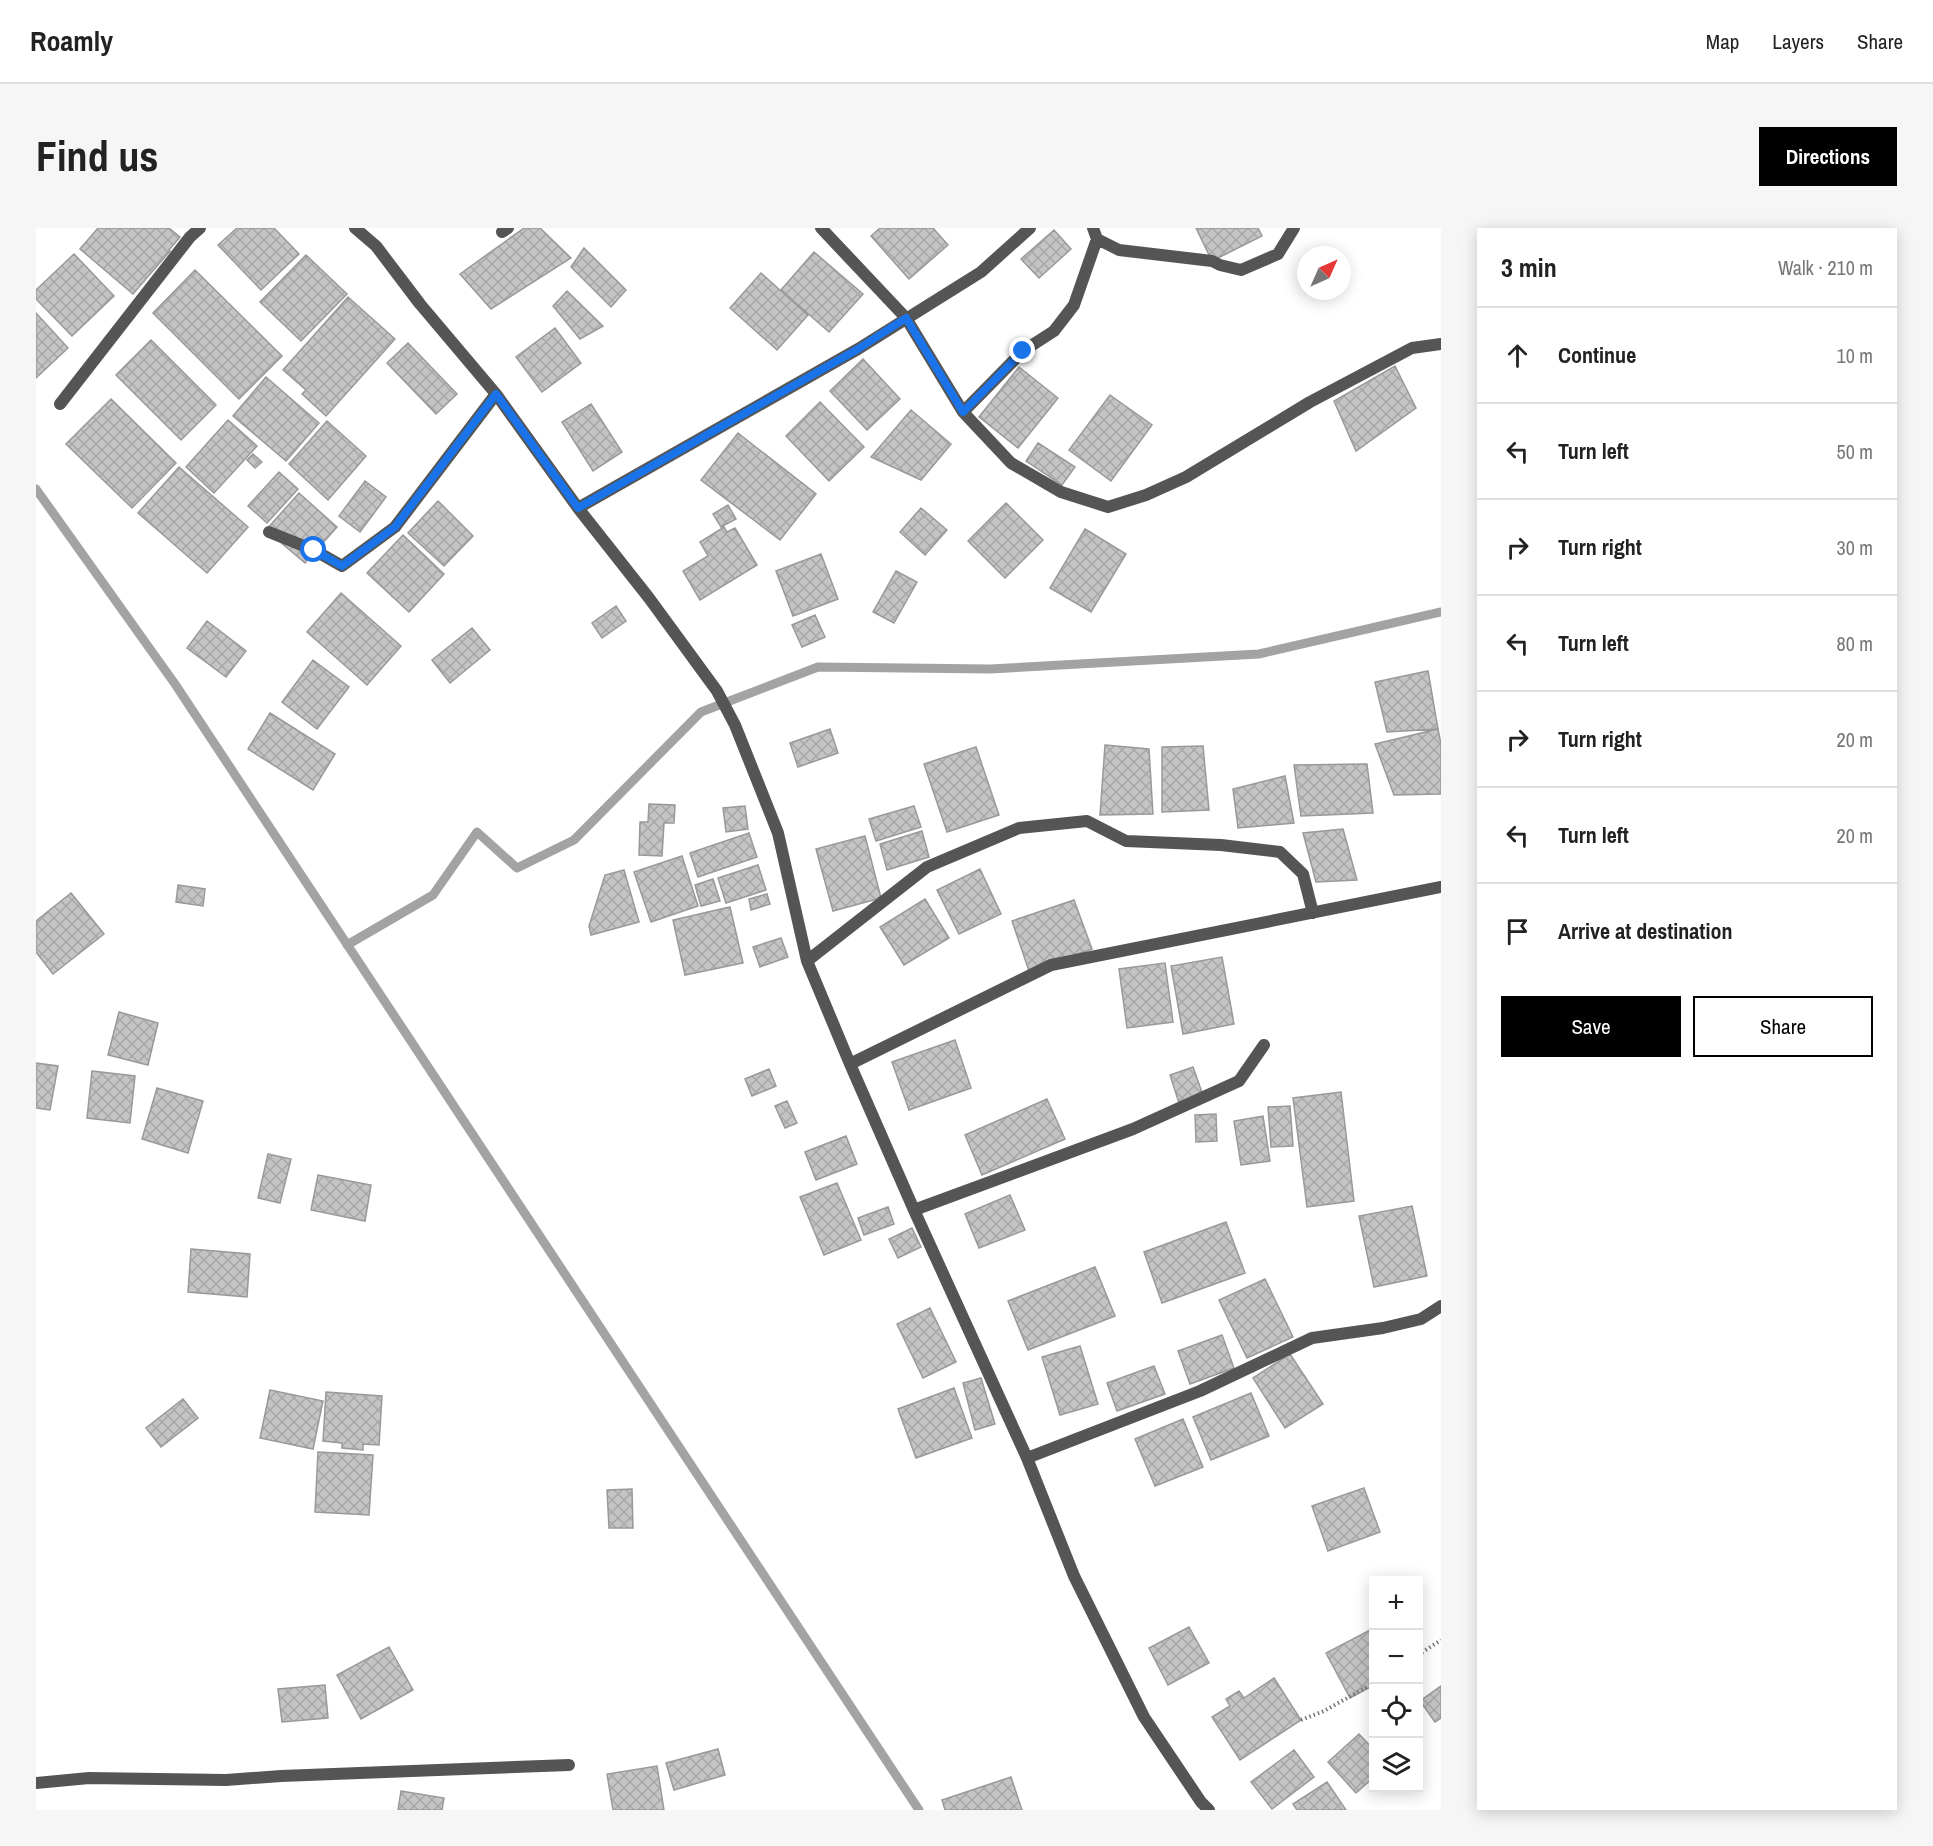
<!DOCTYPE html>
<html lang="en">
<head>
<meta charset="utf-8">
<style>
  :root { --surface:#fff; --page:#f6f6f6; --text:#222; --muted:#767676; --line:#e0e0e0; --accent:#000 }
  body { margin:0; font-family:"Archivo Narrow",sans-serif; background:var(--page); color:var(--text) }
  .controls { position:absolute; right:18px; bottom:18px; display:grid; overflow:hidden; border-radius:0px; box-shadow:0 3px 15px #0003 }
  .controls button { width:54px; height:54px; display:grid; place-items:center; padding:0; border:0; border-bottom:2px solid var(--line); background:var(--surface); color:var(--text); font:30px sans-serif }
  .compass { position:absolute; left:1261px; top:18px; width:54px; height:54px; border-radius:50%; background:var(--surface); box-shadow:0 3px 15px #0003; rotate:45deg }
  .stop { position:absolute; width:18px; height:18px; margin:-14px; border:4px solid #1a73e8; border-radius:50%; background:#fff }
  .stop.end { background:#1a73e8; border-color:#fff; box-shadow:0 2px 6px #0008 }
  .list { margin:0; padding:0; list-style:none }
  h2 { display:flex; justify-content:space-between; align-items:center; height:78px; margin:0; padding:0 24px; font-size:26px }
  h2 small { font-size:20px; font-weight:400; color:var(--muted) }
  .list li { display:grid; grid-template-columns:39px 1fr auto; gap:18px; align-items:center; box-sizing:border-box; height:96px; padding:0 24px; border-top:2px solid var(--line) }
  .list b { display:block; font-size:22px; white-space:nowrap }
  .list em { font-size:20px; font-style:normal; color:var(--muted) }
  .actions { display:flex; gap:12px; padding:18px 24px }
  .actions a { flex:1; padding:14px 0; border:2px solid var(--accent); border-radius:0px; text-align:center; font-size:21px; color:var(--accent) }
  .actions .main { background:var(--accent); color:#fff }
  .icon { flex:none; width:33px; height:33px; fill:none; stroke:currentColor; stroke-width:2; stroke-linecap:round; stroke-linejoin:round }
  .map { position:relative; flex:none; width:1405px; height:1582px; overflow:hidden; border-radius:0px }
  header { display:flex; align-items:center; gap:36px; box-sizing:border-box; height:84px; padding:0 30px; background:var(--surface); border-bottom:2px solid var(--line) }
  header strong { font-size:28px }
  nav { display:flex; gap:33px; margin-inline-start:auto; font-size:21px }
  .intro { display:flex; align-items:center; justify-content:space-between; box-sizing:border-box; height:144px; padding:0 36px }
  h1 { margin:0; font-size:42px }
  .button { padding:15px 27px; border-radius:0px; background:var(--accent); color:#fff; font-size:21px; font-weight:700 }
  main { display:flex; gap:36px; padding:0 36px }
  aside { flex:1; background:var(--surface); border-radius:0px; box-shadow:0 3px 15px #0003 }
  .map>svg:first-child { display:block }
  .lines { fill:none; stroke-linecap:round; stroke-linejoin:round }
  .stream { stroke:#a3a3a3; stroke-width:9 }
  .building { fill:url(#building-cross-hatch); stroke:#999; stroke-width:1.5 }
  .path { stroke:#777; stroke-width:4; stroke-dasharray:1.5 3; stroke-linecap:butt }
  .street { stroke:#555; stroke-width:12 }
  .route { stroke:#1a73e8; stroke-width:8 }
</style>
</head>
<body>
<header>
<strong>Roamly</strong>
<nav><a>Map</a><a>Layers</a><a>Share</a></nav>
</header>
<div class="intro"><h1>Find us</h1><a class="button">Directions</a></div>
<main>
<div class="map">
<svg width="1405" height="1582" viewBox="0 0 1405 1582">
  <defs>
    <pattern id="building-cross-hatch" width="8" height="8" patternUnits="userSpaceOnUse" patternTransform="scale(1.5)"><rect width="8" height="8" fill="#c4c4c4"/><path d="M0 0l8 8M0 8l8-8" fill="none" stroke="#a7a7a7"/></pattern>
  </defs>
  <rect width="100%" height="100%" fill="#fff"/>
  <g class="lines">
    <!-- stream -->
    <path class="stream" d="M0,261L139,456L883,1582
      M311,717L397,667L441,604L481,640L538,612L665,484L782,439L954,441L1223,426L1405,384"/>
  </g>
  <!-- building -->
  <path class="building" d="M62,0H133L144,9L133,22L134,23L97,66L44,21Z
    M201,0H238L263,26L225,62L182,17Z
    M488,0H504L535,30L455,81L424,46Z
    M844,0H897L912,17L873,51L835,8Z
    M1160,0H1222L1226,8L1176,33Z
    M1018,2L1035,21L1003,50L985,31Z
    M548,20L590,62L575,79L535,39Z
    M778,24L827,66L793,104L745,62Z
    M38,26L78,68L36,108L0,71V62Z
    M270,27L311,66L265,113L224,74Z
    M159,42L246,128L203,171L117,85Z
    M725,45L772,87L741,122L694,80Z
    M531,63L567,98L544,111L517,78Z
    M312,69L359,111L290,188L266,166L270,162L247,142Z
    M0,85L32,120L0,150Z
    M519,100L545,135L506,164L480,129Z
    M115,112L180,177L145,212L80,147Z
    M372,115L421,166L400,186L351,135Z
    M827,131L864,171L831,202L794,163Z
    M1359,138L1380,180L1320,223L1298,173Z
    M983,139L1022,170L982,220L943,189Z
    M230,149L283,195L250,233L197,188Z
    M1074,167L1116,197L1075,253L1033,222Z
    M75,171L140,235L96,280L30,216Z
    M784,174L828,219L793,253L750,208Z
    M555,176L586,224L557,243L526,194Z
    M875,182L915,216L885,252L835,229Z
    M192,192L221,218L178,265L150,239Z
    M291,193L330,228L292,272L253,236Z
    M702,205L780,266L744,312L665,252Z
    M1002,215L1039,239L1026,257L990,233Z
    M217,226L226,234L219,240L211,232Z
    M143,239L212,299L171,345L102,285Z
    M243,244L262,261L231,295L212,278Z
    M329,253L350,269L324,304L303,288Z
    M263,265L301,299L269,335L230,302Z
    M402,273L437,308L408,338L372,305Z
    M970,275L1007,312L969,350L932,313Z
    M692,277L700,291L685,299L677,286Z
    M885,280L911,302L889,327L864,304Z
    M688,299L691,304L699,300L721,337L664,372L647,343L672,328L664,314Z
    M1049,301L1090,326L1055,384L1014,360Z
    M367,307L408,346L373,384L331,345Z
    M785,326L802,371L757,388L740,343Z
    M860,343L881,354L858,395L837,384Z
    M305,365L365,418L331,457L271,404Z
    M580,378L590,393L566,410L556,395Z
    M779,387L789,409L766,419L756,397Z
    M171,393L210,423L190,449L151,420Z
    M436,400L454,422L414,455L396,432Z
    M277,432L313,459L281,501L246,474Z
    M1392,443L1402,501L1351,504L1339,454Z
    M234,485L299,526L277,562L212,521Z
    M794,501L802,525L762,539L754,515Z
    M1402,501L1405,516V566L1358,567L1339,516Z
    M1069,517L1113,521L1117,586L1064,587Z
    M1167,518L1173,582L1126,584V519Z
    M940,519L963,587L911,604L888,536Z
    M1331,536L1337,585L1265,588L1258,537Z
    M1249,548L1258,595L1202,600L1197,561Z
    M613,576L639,577L638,595H628L626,628L603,627L604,594H612Z
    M709,578L712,601L690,604L687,580Z
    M878,578L885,599L840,613L833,591Z
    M1307,601L1321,652L1280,654L1267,605Z
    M886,603L893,629L851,642L844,616Z
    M713,605L721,629L662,649L654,625Z
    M829,608L845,670L797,683L780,621Z
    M646,628L662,678L615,694L598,644Z
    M722,637L730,662L690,675L682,650Z
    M944,641L965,686L923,706L901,662Z
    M588,642L603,694L555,707L553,698L569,647Z
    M677,651L684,673L665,678L659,657Z
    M142,657L169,661L167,678L140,674Z
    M35,665L68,706L17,746L0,724V693Z
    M731,666L734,676L715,682L713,671Z
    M889,671L913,710L868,737L844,699Z
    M1038,672L1056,721L993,743L976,693Z
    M694,679L707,735L649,747L637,692Z
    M745,710L752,729L724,739L717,719Z
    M1186,729L1198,796L1147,806L1135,738Z
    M1129,735L1137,794L1091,800L1083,741Z
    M83,784L122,795L112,837L72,827Z
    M919,812L935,860L873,882L856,834Z
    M0,835L22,838L14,882L0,880Z
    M1157,839L1167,867L1143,875L1134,847Z
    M733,841L740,858L716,868L709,851Z
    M56,843L99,848L94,895L51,890Z
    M121,860L167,873L152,925L106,911Z
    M1305,864L1318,973L1271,979L1257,870Z
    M1011,871L1029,911L946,947L929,907Z
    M751,873L761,895L749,900L739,878Z
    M1254,878L1257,918L1235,919L1232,879Z
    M1180,886L1181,913L1160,914L1159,887Z
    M1227,888L1234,933L1205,937L1198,893Z
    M810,908L821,936L780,952L769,924Z
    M232,926L255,931L244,975L222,970Z
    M282,947L335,957L329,993L275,982Z
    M801,955L825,1012L788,1027L764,969Z
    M974,967L989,1002L943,1020L929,986Z
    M1376,978L1391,1048L1338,1059L1323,988Z
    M852,979L858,996L828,1007L822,990Z
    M1190,994L1209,1045L1126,1075L1108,1024Z
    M876,1000L885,1019L862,1030L853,1011Z
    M155,1021L214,1026L211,1069L152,1064Z
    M1059,1039L1079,1088L992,1122L972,1073Z
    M1229,1051L1257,1109L1211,1130L1183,1072Z
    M894,1080L920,1134L887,1150L861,1096Z
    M1186,1107L1198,1140L1154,1156L1142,1123Z
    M1044,1118L1062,1176L1024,1187L1006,1129Z
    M1254,1126L1287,1176L1249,1200L1217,1150Z
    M1118,1138L1129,1166L1081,1183L1071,1155Z
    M945,1150L959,1196L939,1202L927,1155Z
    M918,1160L936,1210L880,1230L862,1181Z
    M234,1162L287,1173L277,1221L224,1210Z
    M290,1164L346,1168L343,1217L327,1216V1222L306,1220V1215L287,1213Z
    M1215,1165L1233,1208L1175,1232L1157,1189Z
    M147,1171L162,1190L125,1219L110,1200Z
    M1147,1191L1167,1239L1119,1258L1099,1211Z
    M282,1224L337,1227L333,1287L279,1284Z
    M1328,1260L1344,1304L1292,1323L1276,1278Z
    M596,1261L597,1300H573L571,1262Z
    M1153,1399L1173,1435L1132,1457L1113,1420Z
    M1338,1400V1457L1314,1470L1290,1425Z
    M353,1419L377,1462L325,1491L301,1447Z
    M1238,1450L1265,1492L1204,1532L1176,1489L1194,1478L1190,1471L1203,1463L1208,1470Z
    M289,1457L292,1490L246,1494L242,1461Z
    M1405,1458V1490L1399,1494L1384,1473Z
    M1323,1506L1338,1522V1549L1320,1565L1292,1534Z
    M682,1521L689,1547L638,1562L630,1535Z
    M1258,1522L1278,1549L1236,1581L1215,1554Z
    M621,1538L628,1582H577L571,1546Z
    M975,1549L986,1582H909L906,1572Z
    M1291,1554L1310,1582H1261L1257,1576Z
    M365,1563L408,1570L406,1582H362Z"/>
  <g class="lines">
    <!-- path -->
    <path class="path" d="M1382,1427L1405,1412
      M1265,1492L1288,1483L1338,1455"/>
    <!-- street -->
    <path class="street" d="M319,0L340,18L384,76L460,166L542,280L613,370L681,463L699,497L742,605L771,733L814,836L878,982L991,1230L1038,1348L1108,1489L1165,1574L1173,1582
      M785,0L870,90L927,184L975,235L1025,264L1072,279L1110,267L1150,249L1274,174L1376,120L1405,116
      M1057,0L1061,11L1083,22L1176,33L1184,37L1205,42L1242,26L1258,0
      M466,4L472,0
      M24,176L154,9L164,0
      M927,184L987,123L1018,103L1038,77L1061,11
      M542,280L822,121L945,44L994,0
      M233,304L278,322L306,338L359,299L460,166
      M771,733L891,639L983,600L1051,593L1090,613L1185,617L1244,624L1267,646L1277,685
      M814,836L1015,737L1405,659
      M878,982L1097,901L1203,853L1228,817
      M991,1230L1164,1163L1276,1110L1347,1100L1385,1091L1405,1078
      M0,1555L53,1550L190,1552L245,1548L533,1537"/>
  </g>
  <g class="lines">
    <!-- route -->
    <path class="route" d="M278,322L306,338L359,299L460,166L542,280L822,121L870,90L927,184L987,123"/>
  </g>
</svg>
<div class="controls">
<button>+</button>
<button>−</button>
<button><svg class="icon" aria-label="locate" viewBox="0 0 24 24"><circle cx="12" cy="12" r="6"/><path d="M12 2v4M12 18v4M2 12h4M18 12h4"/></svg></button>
<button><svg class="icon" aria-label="layers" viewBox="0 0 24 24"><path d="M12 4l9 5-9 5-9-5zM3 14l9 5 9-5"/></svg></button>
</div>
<svg class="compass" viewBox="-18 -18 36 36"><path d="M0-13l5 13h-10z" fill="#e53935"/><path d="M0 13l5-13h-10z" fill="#767676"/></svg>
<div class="stop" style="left:278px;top:322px"></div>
<div class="stop end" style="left:987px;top:123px"></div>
</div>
<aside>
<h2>3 min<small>Walk · 210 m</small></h2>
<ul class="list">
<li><svg class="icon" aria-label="ahead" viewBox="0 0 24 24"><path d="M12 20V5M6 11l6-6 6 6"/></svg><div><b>Continue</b></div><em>10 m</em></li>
<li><svg class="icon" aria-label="left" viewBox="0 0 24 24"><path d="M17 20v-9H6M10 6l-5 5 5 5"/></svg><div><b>Turn left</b></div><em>50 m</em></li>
<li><svg class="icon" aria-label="right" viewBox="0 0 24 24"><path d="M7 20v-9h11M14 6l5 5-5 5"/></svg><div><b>Turn right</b></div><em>30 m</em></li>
<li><svg class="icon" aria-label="left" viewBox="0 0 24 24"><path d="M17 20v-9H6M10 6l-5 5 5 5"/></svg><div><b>Turn left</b></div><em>80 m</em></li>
<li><svg class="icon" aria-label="right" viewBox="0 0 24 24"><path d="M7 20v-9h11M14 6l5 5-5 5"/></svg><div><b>Turn right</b></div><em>20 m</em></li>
<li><svg class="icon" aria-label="left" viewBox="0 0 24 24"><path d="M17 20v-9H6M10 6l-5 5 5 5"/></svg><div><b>Turn left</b></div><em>20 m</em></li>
<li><svg class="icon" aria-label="arrive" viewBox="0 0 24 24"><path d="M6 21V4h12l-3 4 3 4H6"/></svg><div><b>Arrive at destination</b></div></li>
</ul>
<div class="actions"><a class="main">Save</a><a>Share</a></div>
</aside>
</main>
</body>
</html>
